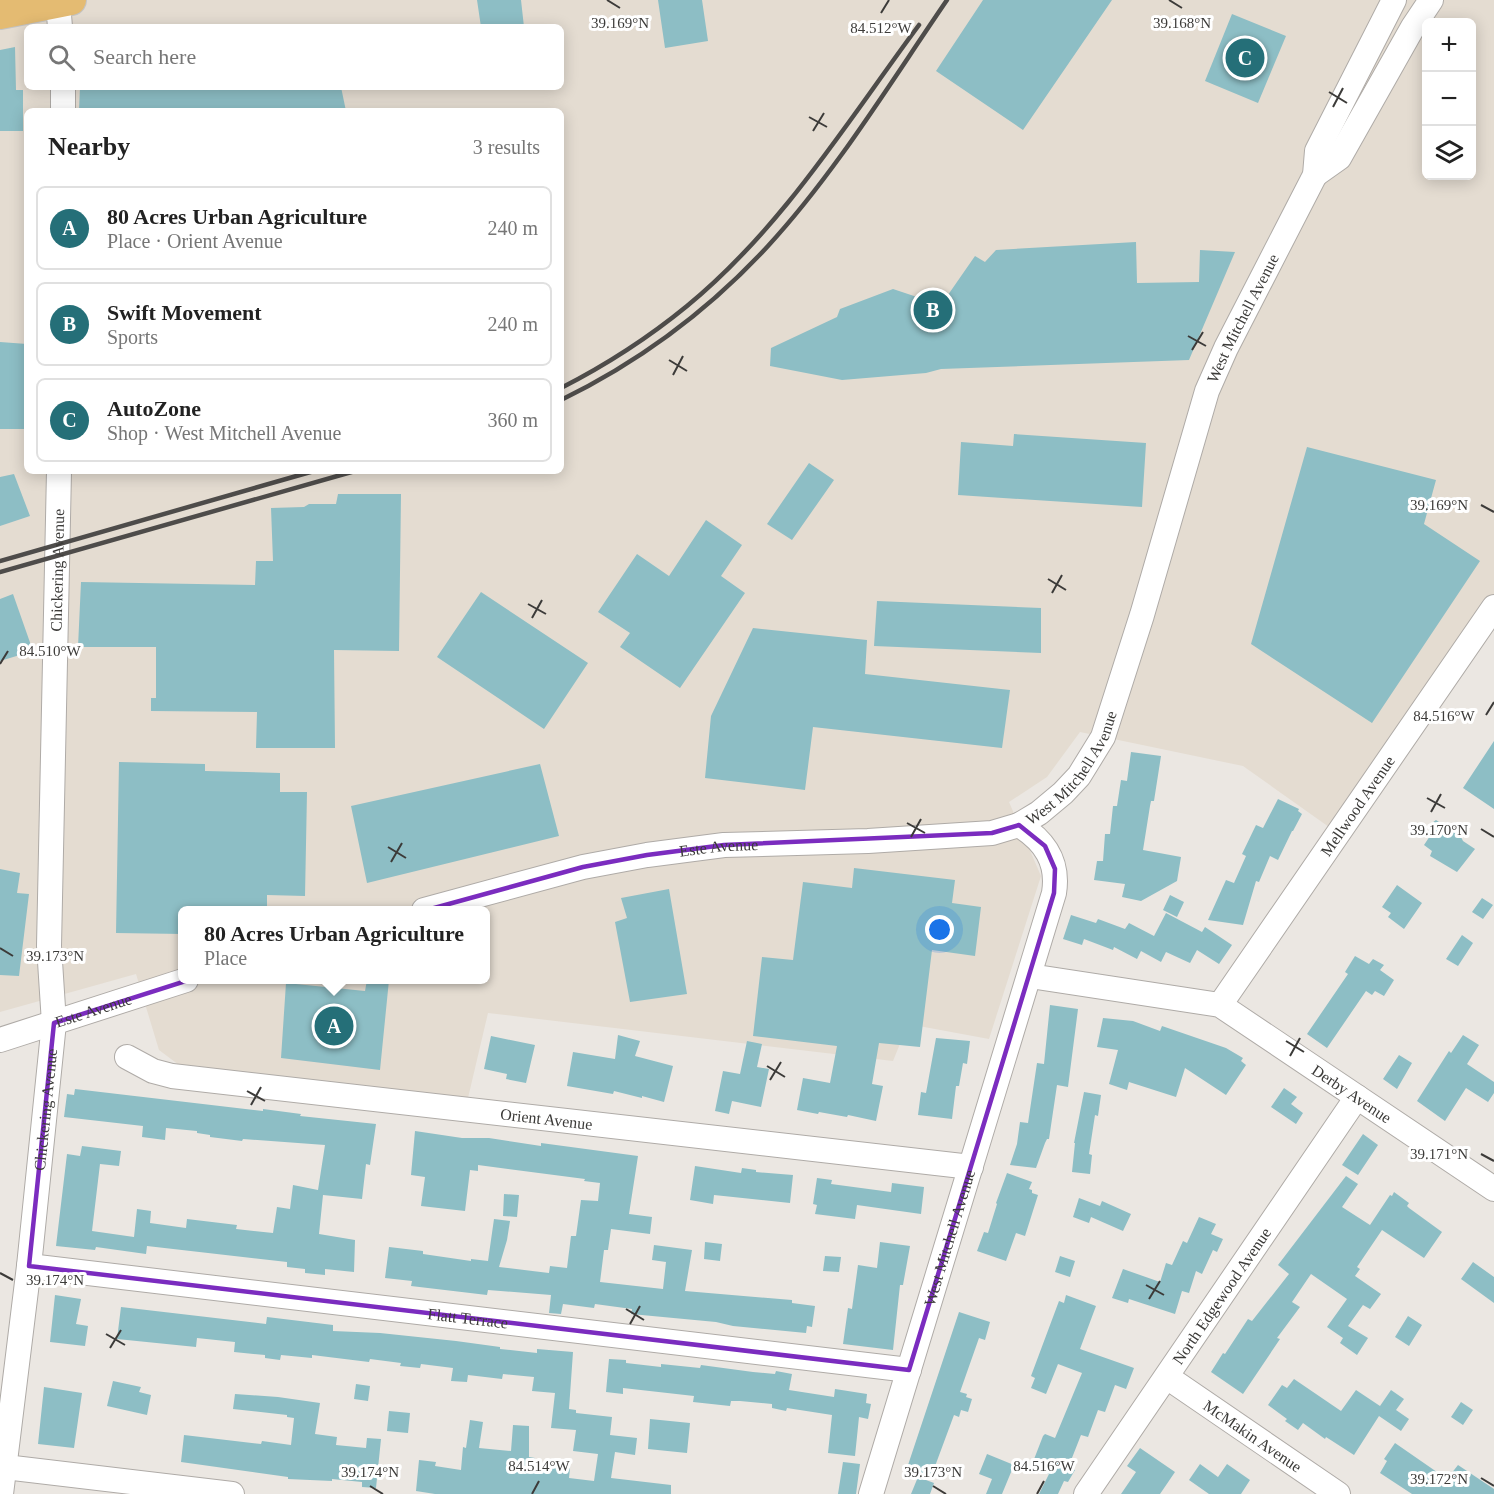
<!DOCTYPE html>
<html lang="en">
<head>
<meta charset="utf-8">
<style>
  :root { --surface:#fff; --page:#f2f2f2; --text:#222; --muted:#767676; --line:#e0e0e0; --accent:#256f78 }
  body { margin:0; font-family:Georgia,serif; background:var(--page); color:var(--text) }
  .controls { position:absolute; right:18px; top:18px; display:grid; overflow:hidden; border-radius:9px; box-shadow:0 3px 15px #0003 }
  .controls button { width:54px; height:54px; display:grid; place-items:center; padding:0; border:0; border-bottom:2px solid var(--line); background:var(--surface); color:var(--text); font:30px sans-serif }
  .you { position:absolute; left:940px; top:930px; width:21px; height:21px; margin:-15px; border:4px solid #fff; border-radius:50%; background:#1a73e8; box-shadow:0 0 0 9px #1a73e833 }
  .badge { display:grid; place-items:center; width:39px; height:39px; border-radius:50%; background:var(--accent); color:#fff; font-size:20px; font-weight:700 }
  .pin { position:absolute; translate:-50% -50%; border:3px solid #fff; box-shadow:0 2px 6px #0006 }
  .popup { position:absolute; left:178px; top:906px; width:312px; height:78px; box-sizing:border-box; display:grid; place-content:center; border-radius:9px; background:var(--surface); filter:drop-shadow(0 2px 4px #0005); font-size:20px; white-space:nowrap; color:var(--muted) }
  .popup b { font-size:22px; color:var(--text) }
  .popup::after { content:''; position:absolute; left:50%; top:100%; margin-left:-12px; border:12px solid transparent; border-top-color:var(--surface) }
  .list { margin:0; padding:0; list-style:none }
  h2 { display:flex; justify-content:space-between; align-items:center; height:78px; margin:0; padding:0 24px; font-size:26px }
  h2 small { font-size:20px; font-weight:400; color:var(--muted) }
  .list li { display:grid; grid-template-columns:39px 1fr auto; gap:18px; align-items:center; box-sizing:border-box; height:84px; margin:0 12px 12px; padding:0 12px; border:2px solid var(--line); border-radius:9px }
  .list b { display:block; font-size:22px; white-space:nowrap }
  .list p { margin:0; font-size:20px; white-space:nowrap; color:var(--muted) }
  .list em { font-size:20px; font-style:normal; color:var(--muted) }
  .icon { flex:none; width:33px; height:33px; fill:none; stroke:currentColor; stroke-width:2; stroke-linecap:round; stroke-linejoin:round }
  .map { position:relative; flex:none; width:1494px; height:1494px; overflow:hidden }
  .search { position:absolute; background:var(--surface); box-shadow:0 3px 15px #0003; left:24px; top:24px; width:540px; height:66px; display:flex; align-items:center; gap:15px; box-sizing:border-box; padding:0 21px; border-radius:9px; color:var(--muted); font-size:22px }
  .panel { position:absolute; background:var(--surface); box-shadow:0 3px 15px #0003; left:24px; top:108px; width:540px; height:366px; border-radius:9px }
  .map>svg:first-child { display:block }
  .built { fill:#e4dcd1; fill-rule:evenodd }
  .building { fill:#8dbec5 }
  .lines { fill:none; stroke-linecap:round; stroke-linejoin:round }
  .minor-casing { stroke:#afaba7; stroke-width:26 }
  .major-casing { stroke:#c4c4c4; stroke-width:32 }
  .minor { stroke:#fff; stroke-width:24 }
  .major { stroke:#e4bb72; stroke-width:30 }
  .rail { stroke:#4e4c4a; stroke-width:4.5 }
  .marked { fill:none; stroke:#7b2cbf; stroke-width:4.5; stroke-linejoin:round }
  .ticks { fill:none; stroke:#3c3b39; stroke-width:2 }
  .labels { text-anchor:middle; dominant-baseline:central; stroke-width:6; stroke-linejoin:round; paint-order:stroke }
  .street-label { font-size:16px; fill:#3c3b39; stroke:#fff }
  .ticks-label { font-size:15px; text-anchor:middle; fill:#3c3b39; stroke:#fff; stroke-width:6; stroke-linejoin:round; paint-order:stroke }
</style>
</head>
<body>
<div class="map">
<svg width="1494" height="1494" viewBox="0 0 1494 1494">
  <rect width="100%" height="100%" fill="#ebe7e2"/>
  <!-- built -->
  <path class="built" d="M0,0H1494V607L1329,827L1243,766L1080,732L1047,777L1009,802L1041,876L989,1039L908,1024L893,1061L488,1013L468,1098L179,1065L159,1050L136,974L0,1012ZM1426,22H1472V176H1426ZM27,27H561V87H27ZM27,111H561V471H27ZM182,910H485V980H182Z"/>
  <!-- building -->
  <path class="building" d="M477,0H521L524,27H481Z
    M658,0H702L708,41L665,48Z
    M983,0H1112L1023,130L936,71Z
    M1232,14L1286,36L1258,103L1205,81Z
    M15,47L16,90H23V131H0V50Z
    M80,87H341L346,111H79Z
    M1136,242L1137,283L1199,282L1200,250L1235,252L1189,360L941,369L926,373L842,380L770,366L771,348L837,317L840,309L893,289L941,305L975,256L985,262L996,250Z
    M0,342L27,344V429H0Z
    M1014,434L1146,443L1142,507L958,495L961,442L1013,446Z
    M1307,447L1436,480L1424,524L1480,561L1372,723L1251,644Z
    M809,463L834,480L792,540L767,524Z
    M14,474L30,516L0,526V477Z
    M338,494H401L399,651L334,650L335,748H256L257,712L151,711V698H156V647H78L81,582L255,585L256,561H273L271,508L304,507L309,504H336Z
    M706,520L742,545L721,576L745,593L680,688L620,647L630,633L598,612L637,554L669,576Z
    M481,592L588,663L544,729L437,657Z
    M13,594L33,651L0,661V599Z
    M877,601L1041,608V653L874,646Z
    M753,628L867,640L865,674L1010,690L1002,748L813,727L805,790L705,778L711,716Z
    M1494,741V809L1463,788Z
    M1131,752L1161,756L1154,801H1151L1150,806L1143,850L1181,857L1177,881L1141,901L1122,897L1125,884L1094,880L1097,861H1103L1105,834H1110L1113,806H1117L1121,780L1127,781Z
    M119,762L205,764V771L280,773V792H307L305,896L267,895V908L222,907L221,910H183V934L116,933Z
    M540,764L559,836L367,883L351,806Z
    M1278,799L1299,809L1298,811L1302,814L1293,831H1292L1278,860L1270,856L1259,882L1256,881L1243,925L1208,920L1226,880L1234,883L1246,856L1242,854L1256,825L1263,828Z
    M1436,820L1461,837L1463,841L1475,849L1457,872L1430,856L1432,851L1424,845L1430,836L1429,825Z
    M854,868L955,880L952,903L981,907L975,956L932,950L920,1047L879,1043L872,1084L883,1086L876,1121L848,1115L847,1117L819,1112L818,1114L797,1110L803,1078L830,1083L837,1046L753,1036L762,957L793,960L803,882L852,888Z
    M0,869L20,873L17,893L29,894L19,976L0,975Z
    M1397,885L1422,903L1404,929L1388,917L1391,913L1382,907Z
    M669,889L687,994L630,1002L615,922L627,918L621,898Z
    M1170,895L1184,902L1177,917L1163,910Z
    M1482,898L1493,905L1483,919L1472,912Z
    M1166,913L1202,932L1205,927L1232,945L1219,964L1197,950L1190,963L1166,952L1161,962L1141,951L1137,959L1114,947L1113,950L1084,939L1082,945L1063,939L1071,915L1096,923L1098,919L1125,929L1129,923L1154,936Z
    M1462,935L1473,943L1458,966L1446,959Z
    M1355,956L1369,964L1373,959L1384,965L1380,970L1394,980L1384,996L1375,991L1372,995L1366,991L1327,1048L1307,1034L1348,974L1345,972Z
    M367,980H389L380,1070L281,1058L286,983L365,991Z
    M1050,1005L1078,1009L1068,1087L1057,1085L1049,1139H1047L1045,1143L1036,1168L1010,1165L1017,1144L1020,1122L1028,1123L1037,1063L1044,1064Z
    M1103,1018L1133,1021L1160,1031L1162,1026L1226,1048L1243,1058L1241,1061L1246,1065L1226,1095L1185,1068L1176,1097L1129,1082L1127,1090L1109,1084L1118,1050L1097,1047Z
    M618,1035L640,1041L635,1056L673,1066L664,1102L642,1096V1098L614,1091L613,1094L567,1086L573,1052L615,1059Z
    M1463,1035L1479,1045L1467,1064L1494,1082V1093L1488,1102L1466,1088L1445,1121L1417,1101L1449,1051L1451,1053Z
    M491,1036L535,1045L526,1083L506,1079L507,1074L484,1069Z
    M936,1038L970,1041L967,1064L963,1063L959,1086H956L952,1119L918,1115L921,1092L926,1093Z
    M747,1041L762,1044L757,1067L769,1069L761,1107L732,1101L729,1114L715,1111L723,1071L740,1074Z
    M1399,1055L1412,1063L1397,1089L1383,1079Z
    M1284,1088L1297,1097L1291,1104L1303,1113L1296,1124L1271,1107Z
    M75,1089L263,1111V1109L301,1114L300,1116L376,1124L370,1165L366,1164L362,1199L323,1195L319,1234L355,1240L354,1272L325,1269V1275L305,1273V1269L287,1267V1262L147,1246L146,1254L96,1247L95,1250L56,1246L67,1154L80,1156L82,1146L121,1151L119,1166L100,1164L92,1231L134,1237L137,1209L151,1211L150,1223L186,1228L187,1219L237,1225L236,1229L273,1233L277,1207L290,1209L293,1185L318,1190L325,1145L243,1139L242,1141L210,1137V1135L197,1133V1131L166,1128L165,1140L142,1137L143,1126L64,1117L67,1094L74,1095Z
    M1084,1092L1101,1095L1098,1116L1095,1115L1089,1154L1092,1155L1090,1174L1072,1172L1075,1143H1074Z
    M415,1131L462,1138H489L541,1146V1143L638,1156L629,1214L652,1217L650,1234L611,1229L608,1250H604L600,1282L663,1289L666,1262L652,1260L654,1245L692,1250L685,1291L792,1300V1303L815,1306L812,1327L807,1326L806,1333L733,1326L716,1322L631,1314L632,1309L595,1304L594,1308L563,1304L561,1314L549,1313L551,1295L488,1290L487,1295L411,1286L412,1281L385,1278L389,1247L423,1251V1254L471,1261V1259L488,1261L494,1219L510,1221L507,1240L499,1267L549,1273L550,1266L567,1268L571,1236H576L581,1200L598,1201L600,1183L584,1181L585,1179L478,1165V1171L470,1170L465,1211L421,1206L425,1177L411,1175Z
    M1363,1134L1378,1145L1358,1175L1342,1165Z
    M695,1166L741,1173L742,1168L756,1170V1172L793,1175L790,1203L714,1195L713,1204L690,1200Z
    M1007,1173L1032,1182L1029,1189L1032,1190V1193L1038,1195L1025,1236L1016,1233L1006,1261L977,1251L984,1232L988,1233L997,1204L996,1203Z
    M1346,1176L1358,1184L1342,1207L1370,1225L1390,1195L1392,1196L1394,1192L1409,1203L1407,1206L1409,1208L1442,1232L1424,1258L1382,1230L1357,1267L1360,1269L1355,1276L1381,1294L1370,1309L1363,1305L1348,1326L1368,1338L1357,1355L1340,1343L1343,1338L1327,1327L1347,1299L1311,1274L1292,1302L1300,1307L1277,1338L1280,1339L1243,1394L1211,1372L1223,1353L1225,1354L1248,1319L1252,1321L1289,1274L1278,1265Z
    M817,1178L832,1180L831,1184L891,1192L892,1183L924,1187L921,1214L857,1205L855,1219L815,1214L817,1205L813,1204Z
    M504,1194L519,1195L517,1217L503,1216Z
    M1079,1198L1100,1206L1102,1201L1131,1214L1123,1231L1091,1217L1089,1223L1073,1217Z
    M1199,1217L1216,1224L1211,1234L1223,1239L1217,1252L1213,1250L1202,1274L1196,1271L1189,1293L1182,1291L1175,1314L1129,1299L1128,1303L1112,1298L1123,1269L1160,1282L1166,1263L1172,1265L1183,1241L1187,1243Z
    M705,1242L722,1244L720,1261L704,1259Z
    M880,1242L910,1246L903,1285H900L893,1350L843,1344L848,1308L852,1309L858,1265L877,1268Z
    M825,1256L841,1257L839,1272L823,1271Z
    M1060,1256L1075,1261L1070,1277L1055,1272Z
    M1473,1262L1494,1277V1303L1461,1279Z
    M55,1295L81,1299L76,1324L88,1326L85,1346L50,1342Z
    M1066,1295L1096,1306L1080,1349L1134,1368L1126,1389L1115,1385L1105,1412L1098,1410L1088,1437L1081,1435L1068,1468L1075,1470L1068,1482L1064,1481L1058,1494H1039L1049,1474L1031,1467L1043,1436L1045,1434L1055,1438L1082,1373L1058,1364L1046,1394L1031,1388L1035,1378L1031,1376L1059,1301L1064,1303Z
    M121,1307L266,1324L267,1317L333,1325V1331L380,1333L456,1341L500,1347V1349L537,1353V1349L573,1352L569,1409L576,1410V1413L612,1417L610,1435L637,1438L635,1455L615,1452L611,1478L671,1485V1494H435L416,1491L419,1460L436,1462L435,1466L461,1470L463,1447L466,1448L470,1420L483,1422L479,1448L511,1451L513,1425L529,1426V1457L535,1458L534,1463L570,1468L569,1478L594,1481L598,1454L573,1451L576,1430L551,1428L555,1393L532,1391L534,1377L503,1374L502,1379L468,1375L467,1382L451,1381L453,1368L421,1364L420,1368L400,1366L401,1363L370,1359L369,1362L312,1355V1358L281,1355L280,1360L265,1358V1355L234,1352L235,1342L197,1338L196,1347L117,1339Z
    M959,1312L990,1322L985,1340L979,1338L960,1392L967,1394L966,1397L972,1399L968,1412L961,1410L959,1417L954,1415L931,1477L907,1468Z
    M1408,1316L1422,1325L1409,1346L1395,1337Z
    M609,1359L626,1360V1363L661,1367V1364L700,1368L701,1365L753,1372L775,1374L776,1371L792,1374L789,1390L834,1397L835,1389L867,1394L866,1403L871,1404L868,1419L859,1417L855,1456L828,1453L832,1415L787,1408L786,1411L772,1408V1404L740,1401H731L730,1406L693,1402L694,1396L623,1388V1394L606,1392Z
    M1294,1379L1341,1411L1356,1390L1380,1406L1391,1390L1404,1399L1396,1410L1409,1419L1401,1431L1379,1416L1354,1455L1326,1437L1325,1439L1303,1423L1298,1430L1285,1421L1287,1419L1268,1405L1282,1385L1287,1388Z
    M113,1381L141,1387L139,1392L151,1395L147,1415L107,1406Z
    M356,1384L370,1386L368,1401L354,1399Z
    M44,1387L82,1393L74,1448L38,1444Z
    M235,1394L278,1397L320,1403L315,1434L337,1437L336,1445L366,1448L367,1438L381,1439L376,1488L362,1487V1482L332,1479V1481L288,1479V1477L181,1462L184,1435L261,1444L262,1441L291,1445L294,1418L287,1417V1415L233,1409Z
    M1461,1402L1473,1410L1463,1425L1451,1417Z
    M389,1411L410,1413L408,1433L387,1431Z
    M650,1419L690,1423L687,1453L648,1449Z
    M1395,1443L1447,1479L1458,1465L1494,1489V1494H1412L1380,1473L1387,1461L1384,1459Z
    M1140,1448L1175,1472L1160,1494H1121L1136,1472L1127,1466Z
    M987,1454L1014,1465L1002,1494H986L992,1479L979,1474Z
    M843,1462L860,1464L856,1494H838Z
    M1200,1464L1218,1477L1227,1464L1250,1480L1241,1494H1209L1189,1480Z
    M918,1477L934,1483L930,1494H911Z"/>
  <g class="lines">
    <!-- minor casing -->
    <g class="minor-casing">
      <g id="minor">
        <path d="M58,3L60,27"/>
        <path d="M63,111V87"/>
        <path d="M1315,175L1339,158L1413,27L1431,0"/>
        <path id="s1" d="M424,910L583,867L647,855L724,845L868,841L992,833L1019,825L1039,813L1063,793L1079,776L1103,737L1142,615L1207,391L1226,348L1315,175L1317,151L1394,0"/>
        <path id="s2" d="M1030,976L1220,1005L1494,1189"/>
        <path id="s3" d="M1220,1005L1494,607"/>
        <path id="s4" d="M0,1040L186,980"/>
        <path id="s5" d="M127,1057L153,1071L172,1076L971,1167"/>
        <path id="s6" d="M29,1266L909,1370"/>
        <path id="s7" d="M1167,1377L1338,1494"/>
        <path d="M5,1467L232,1494"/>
        <path id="s8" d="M1,1494L29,1266L54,1023L49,946L59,471"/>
        <path id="s9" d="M871,1494L1054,893C1059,862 1045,841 1019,825"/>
        <path id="s10" d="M1086,1494L1357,1097"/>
      </g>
    </g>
    <!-- major casing -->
    <g class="major-casing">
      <path id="major" d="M0,14L71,0"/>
    </g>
    <!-- minor -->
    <use href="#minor" class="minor"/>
    <!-- major -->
    <use href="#major" class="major"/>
    <!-- rail -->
    <path class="rail" d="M561,388C606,365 648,338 687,306C782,228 847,122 919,25
      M561,400C639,362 709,310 768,246C836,172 890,83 947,0
      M0,561L314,471
      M0,572L355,471"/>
  </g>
  <!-- marked area -->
  <path class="marked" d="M1019,825L1045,846L1055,869L1054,893L909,1370L29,1266L54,1023L296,946L583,867L647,855L724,845L992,833Z"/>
  <!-- ticks -->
  <path class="ticks" d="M607,0L620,8M1169,0L1182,8M881,13L889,0M1329,92L1347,103M1333,107L1343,88M809,117L827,127M813,131L824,113M1188,336L1206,346M1192,350L1203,332M669,360L687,371M673,375L683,356M1481,505L1494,512M1048,579L1066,590M1052,593L1062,575M528,604L546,614M532,618L542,600M0,664L8,651M1486,715L1494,702M1427,798L1445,808M1431,812L1441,794M907,823L925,833M1481,829L1494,837M911,837L921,819M388,847L406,858M391,862L402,843M0,948L13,956M1286,1041L1304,1052M1290,1056L1300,1038M767,1066L785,1077M770,1080L781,1062M247,1091L265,1101M251,1105L261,1087M1481,1154L1494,1161M0,1273L13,1280M1146,1285L1164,1295M1149,1299L1160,1281M626,1309L644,1320M630,1324L640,1306M106,1334L125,1345M110,1348L121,1330M1481,1478L1494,1486M370,1486L383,1494M933,1486L946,1494M532,1494L539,1481M1037,1494L1044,1481"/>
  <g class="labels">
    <!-- street labels -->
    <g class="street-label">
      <text stroke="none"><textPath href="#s1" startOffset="1170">West Mitchell Avenue</textPath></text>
      <text stroke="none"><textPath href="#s8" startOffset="927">Chickering Avenue</textPath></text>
      <text stroke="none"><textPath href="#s1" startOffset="684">West Mitchell Avenue</textPath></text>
      <text stroke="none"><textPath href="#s3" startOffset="242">Mellwood Avenue</textPath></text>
      <text stroke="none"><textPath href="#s1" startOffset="302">Este Avenue</textPath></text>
      <text stroke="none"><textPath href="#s4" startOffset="98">Este Avenue</textPath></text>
      <text stroke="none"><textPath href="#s2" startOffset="351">Derby Avenue</textPath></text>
      <text stroke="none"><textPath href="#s8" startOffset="387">Chickering Avenue</textPath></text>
      <text stroke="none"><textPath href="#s5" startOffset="426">Orient Avenue</textPath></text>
      <text stroke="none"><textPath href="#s9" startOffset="268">West Mitchell Avenue</textPath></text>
      <text stroke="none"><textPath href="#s10" startOffset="240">North Edgewood Avenue</textPath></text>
      <text stroke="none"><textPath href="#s6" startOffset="442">Flatt Terrace</textPath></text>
      <text stroke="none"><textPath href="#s7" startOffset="104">McMakin Avenue</textPath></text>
    </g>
  </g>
  <g class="ticks-label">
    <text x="620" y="28">39.169°N</text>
    <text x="1182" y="28">39.168°N</text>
    <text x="881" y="33">84.512°W</text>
    <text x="1439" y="510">39.169°N</text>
    <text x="50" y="656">84.510°W</text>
    <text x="1444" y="721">84.516°W</text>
    <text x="1439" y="835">39.170°N</text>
    <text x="55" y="961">39.173°N</text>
    <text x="1439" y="1159">39.171°N</text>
    <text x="55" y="1285">39.174°N</text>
    <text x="539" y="1471">84.514°W</text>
    <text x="1044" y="1471">84.516°W</text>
    <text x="370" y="1477">39.174°N</text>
    <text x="933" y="1477">39.173°N</text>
    <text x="1439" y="1484">39.172°N</text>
  </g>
</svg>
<div class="controls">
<button>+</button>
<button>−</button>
<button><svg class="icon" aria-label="layers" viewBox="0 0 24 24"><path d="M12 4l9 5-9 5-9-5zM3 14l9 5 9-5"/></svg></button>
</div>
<div class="you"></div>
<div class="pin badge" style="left:334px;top:1026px">A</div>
<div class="popup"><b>80 Acres Urban Agriculture</b>Place</div>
<div class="pin badge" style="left:933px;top:310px">B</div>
<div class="pin badge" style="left:1245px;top:58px">C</div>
<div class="search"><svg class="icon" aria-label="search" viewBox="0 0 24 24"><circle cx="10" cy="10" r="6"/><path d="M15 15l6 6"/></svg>Search here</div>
<section class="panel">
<h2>Nearby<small>3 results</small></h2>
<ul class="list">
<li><span class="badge">A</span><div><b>80 Acres Urban Agriculture</b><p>Place · Orient Avenue</p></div><em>240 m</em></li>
<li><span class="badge">B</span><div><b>Swift Movement</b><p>Sports</p></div><em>240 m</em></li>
<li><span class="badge">C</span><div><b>AutoZone</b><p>Shop · West Mitchell Avenue</p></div><em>360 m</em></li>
</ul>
</section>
</div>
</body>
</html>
